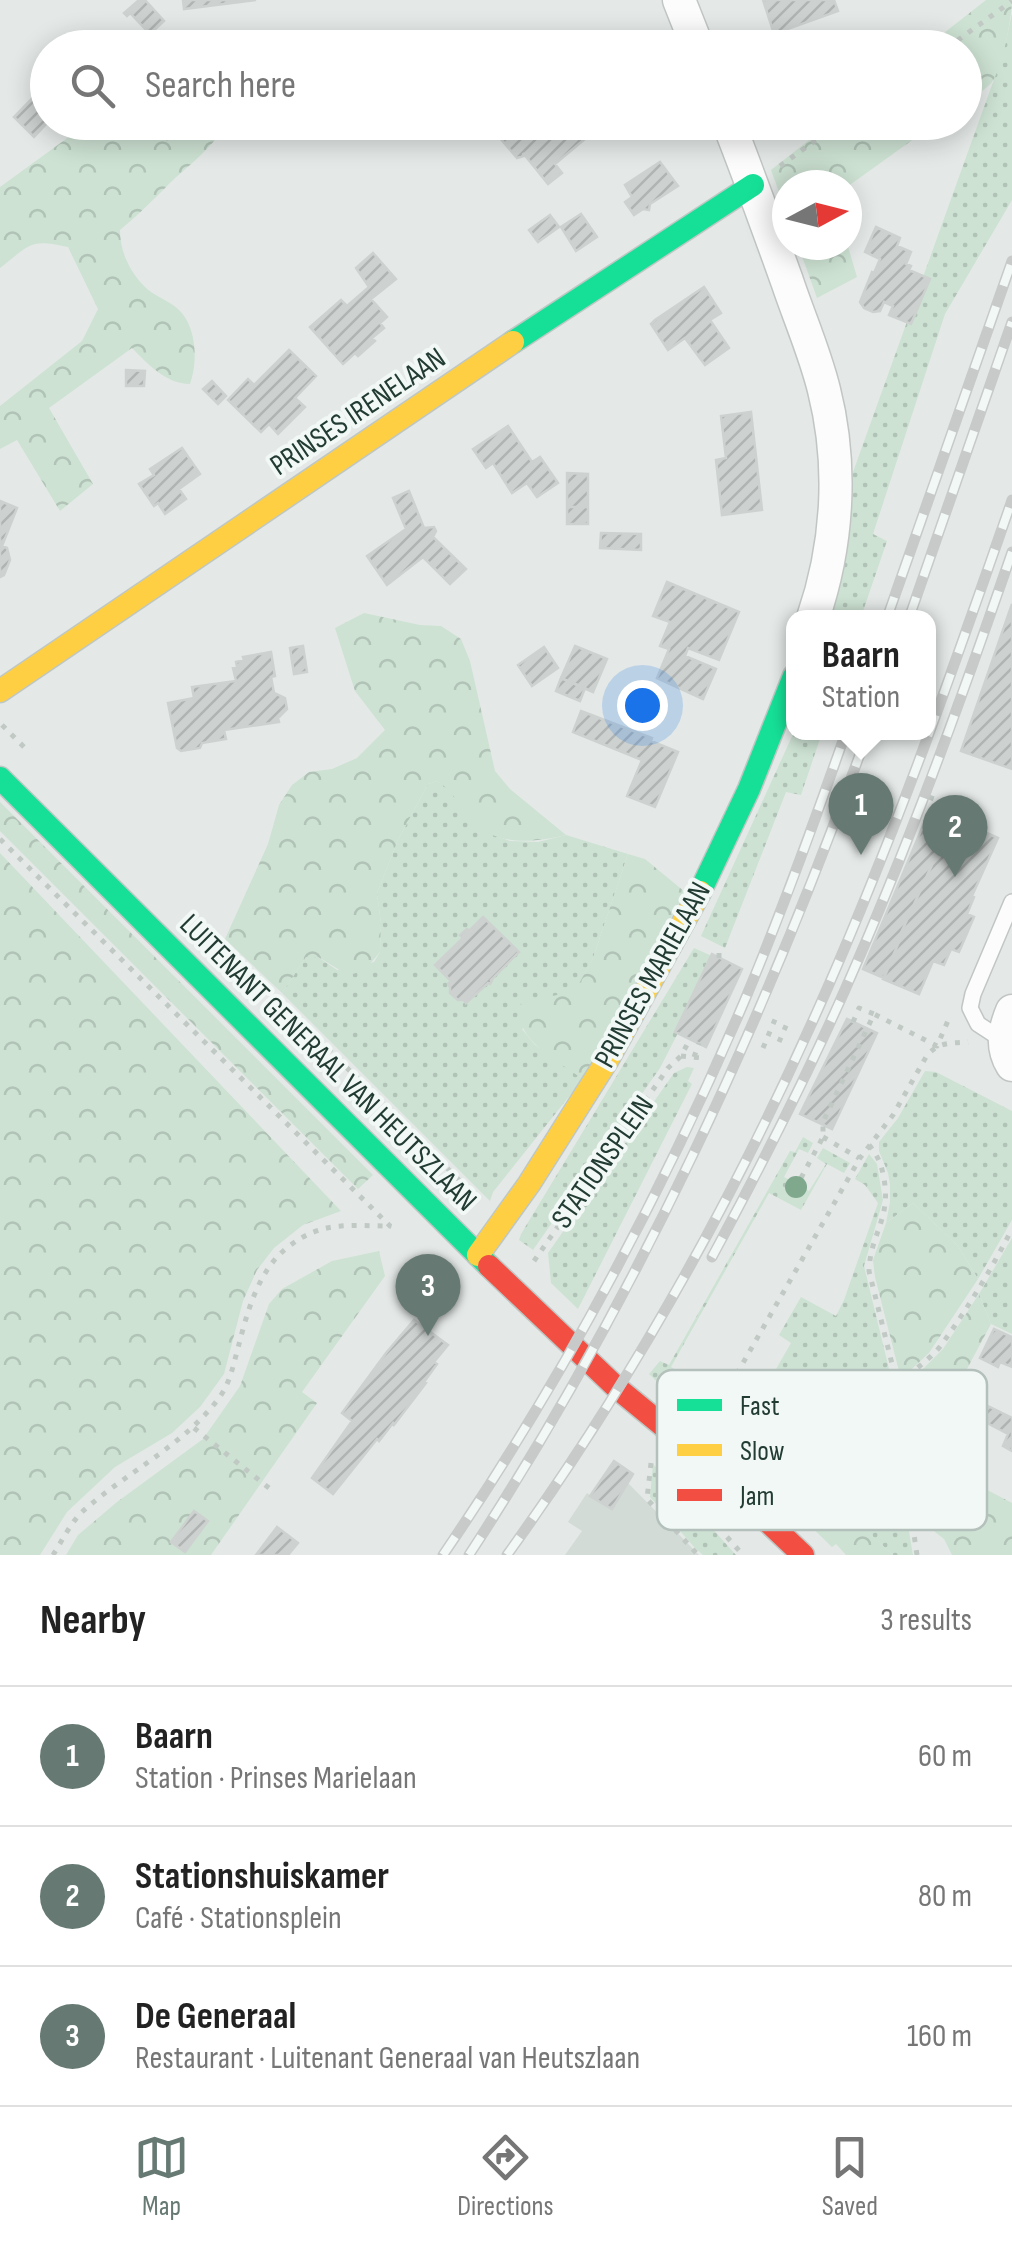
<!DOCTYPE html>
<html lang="en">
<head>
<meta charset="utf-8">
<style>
  :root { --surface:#fff; --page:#f2f2f2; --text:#222; --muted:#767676; --line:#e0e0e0; --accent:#667973 }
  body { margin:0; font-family:"Sofia Sans Condensed",sans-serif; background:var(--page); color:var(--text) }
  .compass { position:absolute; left:772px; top:170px; width:90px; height:90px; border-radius:50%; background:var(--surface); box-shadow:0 5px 25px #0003; rotate:83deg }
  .you { position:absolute; left:642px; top:705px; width:35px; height:35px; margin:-25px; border:8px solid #fff; border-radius:50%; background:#1a73e8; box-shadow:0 0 0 15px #1a73e833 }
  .badge { display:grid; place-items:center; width:65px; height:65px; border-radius:50%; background:var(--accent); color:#fff; font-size:32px; font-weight:700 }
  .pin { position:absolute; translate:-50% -82px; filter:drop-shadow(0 2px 5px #0008) }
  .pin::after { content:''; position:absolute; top:52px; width:35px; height:30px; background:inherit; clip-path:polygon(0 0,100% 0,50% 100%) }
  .popup { position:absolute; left:786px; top:610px; width:150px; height:130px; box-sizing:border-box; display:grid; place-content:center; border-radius:20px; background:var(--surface); filter:drop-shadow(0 2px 8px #0005); font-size:32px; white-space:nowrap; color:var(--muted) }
  .popup b { font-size:38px; color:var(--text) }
  .popup::after { content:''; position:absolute; left:50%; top:100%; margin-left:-20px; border:20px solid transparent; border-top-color:var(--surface) }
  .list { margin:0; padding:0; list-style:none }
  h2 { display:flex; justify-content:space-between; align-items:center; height:130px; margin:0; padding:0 40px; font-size:42px }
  h2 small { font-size:32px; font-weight:400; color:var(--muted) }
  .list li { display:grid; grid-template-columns:65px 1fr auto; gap:30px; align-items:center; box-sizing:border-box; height:140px; padding:0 40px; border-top:2px solid var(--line) }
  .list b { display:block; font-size:38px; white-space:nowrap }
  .list p { margin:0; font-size:32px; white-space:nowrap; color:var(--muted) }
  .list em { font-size:32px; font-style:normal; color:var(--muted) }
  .icon { flex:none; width:55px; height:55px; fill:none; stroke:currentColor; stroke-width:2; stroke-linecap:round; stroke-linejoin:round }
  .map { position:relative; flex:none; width:1012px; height:1555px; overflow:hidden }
  .search { position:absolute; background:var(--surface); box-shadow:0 5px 25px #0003; left:30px; right:30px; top:30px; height:110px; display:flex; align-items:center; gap:25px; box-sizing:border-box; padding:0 35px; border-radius:55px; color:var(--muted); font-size:38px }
  .sheet { height:550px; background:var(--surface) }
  nav { display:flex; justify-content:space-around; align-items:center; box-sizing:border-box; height:140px; border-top:2px solid var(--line); background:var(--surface); font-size:28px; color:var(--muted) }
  nav a { display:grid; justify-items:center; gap:5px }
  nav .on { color:var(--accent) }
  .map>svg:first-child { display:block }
  .built { fill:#d2dbd6 }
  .grass { fill:url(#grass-dots) }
  .forest { fill:url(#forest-crowns) }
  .building { fill:url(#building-hatch); stroke:#cdd2d0; stroke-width:2.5 }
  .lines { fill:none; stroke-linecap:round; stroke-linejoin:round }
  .lane-casing { stroke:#c1c6c4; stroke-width:18 }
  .street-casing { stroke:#c1c6c4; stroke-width:35 }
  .fast-casing { stroke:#bfc7c4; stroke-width:25 }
  .slow-casing { stroke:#bfc7c4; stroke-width:25 }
  .jam-casing { stroke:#bfc7c4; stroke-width:25 }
  .path { stroke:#c1c9c5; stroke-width:5; stroke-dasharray:5 8; stroke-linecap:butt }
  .lane { stroke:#fbfcfb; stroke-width:15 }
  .street { stroke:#fbfcfb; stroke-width:32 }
  .fast { stroke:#16e098; stroke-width:22 }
  .slow { stroke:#ffcf43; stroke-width:22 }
  .jam { stroke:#f24e42; stroke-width:22 }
  .rail-casing { stroke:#c7cac9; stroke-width:11 }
  .rail { stroke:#f2f8f5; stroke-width:8; stroke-dasharray:22; stroke-linecap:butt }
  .tree { fill:#7fa88d }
  .labels { text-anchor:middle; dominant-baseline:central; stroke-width:8; stroke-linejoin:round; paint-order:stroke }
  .street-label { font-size:30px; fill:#223c34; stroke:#f2f8f5 }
  .key { fill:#f2f8f5; stroke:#b4c0bb; stroke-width:2.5 }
  .key-label { font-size:28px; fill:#223c34 }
</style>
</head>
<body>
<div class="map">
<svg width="1012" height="1555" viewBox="0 0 1012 1555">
  <defs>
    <pattern id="grass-dots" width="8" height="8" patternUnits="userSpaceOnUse" patternTransform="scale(2.5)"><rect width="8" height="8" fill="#cde2d3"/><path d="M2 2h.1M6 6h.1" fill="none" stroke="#b0c3b6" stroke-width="1.8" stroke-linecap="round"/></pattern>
    <pattern id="forest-crowns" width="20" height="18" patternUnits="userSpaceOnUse" patternTransform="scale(2.5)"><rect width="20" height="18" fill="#cde2d3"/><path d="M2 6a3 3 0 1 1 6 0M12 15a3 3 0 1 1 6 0" fill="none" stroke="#b0c3b6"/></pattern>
    <pattern id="building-hatch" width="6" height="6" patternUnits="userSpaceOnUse" patternTransform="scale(2.5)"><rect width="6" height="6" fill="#cdd2d0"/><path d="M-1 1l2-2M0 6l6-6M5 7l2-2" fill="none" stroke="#b0b5b3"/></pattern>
  </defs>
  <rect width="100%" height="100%" fill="#e4e9e7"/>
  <!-- built -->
  <path class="built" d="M628,1483L699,1555H565L582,1531L568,1522L587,1493L591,1496Z"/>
  <!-- grass -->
  <path class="grass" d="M1012,13V200L945,314L873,534L887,541L861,617L821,618L848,486L993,82L1006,41Z
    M794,732L822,733L801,795L786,792L725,948L701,936Z
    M437,781L447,787L491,834L510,841L538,842L566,835L628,854L593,958L575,992L522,1029L535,1045L583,1079L493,1192L490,1201L282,993L306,957H318L337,970L374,962L380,952L381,923L377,893L398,840L428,784Z
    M694,948L712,956L678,1033L660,1068L533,1250L519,1240L521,1234Z
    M687,1067L694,1068L688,1081L692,1084L578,1309L551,1283L548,1253L674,1073Z
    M925,1071L936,1072L1012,1111V1220L978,1279L958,1246L913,1203L886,1223L890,1202V1185L888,1173L879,1151V1142L898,1118Z
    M803,1137L813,1143L808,1153L799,1149L784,1177L809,1191L826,1164L817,1158L823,1148L850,1163L844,1173L827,1164L801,1210L769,1193L671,1367L718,1395L710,1409L704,1410L698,1421L649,1374L660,1361L669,1365L790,1151L795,1152Z
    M869,1154L877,1164L883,1200L864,1266L898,1406L906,1462L908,1525L913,1555H893L769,1443L764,1476L762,1479L710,1431L727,1404L749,1416L791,1343L779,1335L801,1297L836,1316L844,1300L878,1203L865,1185L855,1179Z
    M1012,1238V1334L991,1324L979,1294Z
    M653,1464L664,1475L736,1555H703L695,1548L650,1497Z"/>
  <!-- forest -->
  <path class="forest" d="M986,0H1012C1012,17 1002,70 992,82C986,90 972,97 965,102L964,48L926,47Z
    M832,122H936V123L847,187L787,185V214L771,170Z
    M88,123H226C213,149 187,166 167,186C151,202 137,216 120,230C120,251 129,271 145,287C154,296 168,300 178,309C197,326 198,362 190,384C166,384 148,364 132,348L49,408L93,484L60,511L17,440L0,449V406L82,341L98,309L68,247C29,238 30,245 0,268V187Z
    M847,243L857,277L817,298L798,245H847Z
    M364,613L420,625L441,626L461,639L470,661L495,771L510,789L566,835C533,843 493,847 469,817C458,803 452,790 437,781L428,784L398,840L377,893L381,923L380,952L364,971L348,975L318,957H306L282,993L225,939L268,844L279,805L292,785L309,772L332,769L357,758L385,730L355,691L335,628Z
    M0,802L373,1175L358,1189L0,831Z
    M0,853L341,1211L303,1225L274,1248L257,1270L243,1301L224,1374L200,1407L172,1433L115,1467L67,1512L40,1555H0Z
    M628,854L645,859L685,892L583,1079C558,1061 511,1039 521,1003L575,991L593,958Z
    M913,1203L958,1246L978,1279L929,1353L901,1379L875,1277L873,1260L886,1223Z
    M379,1251L385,1276L302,1392L317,1403L211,1555H66L78,1535L117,1502L203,1439L240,1386L269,1304L282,1289L332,1261Z
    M979,1294L991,1324L921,1455L1012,1503V1555H952L944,1539L930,1528L915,1506L912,1447L904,1388L943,1349Z
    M768,1442H769L893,1555H846L836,1544L832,1547L773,1490L776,1487L764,1476Z"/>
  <!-- building -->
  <path class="building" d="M139,0H145L164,21L150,34L130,13L127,16L124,13Z
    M183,0H256L184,9Z
    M763,0H834L838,11L774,34Z
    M45,85L48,87V122L34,137L14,117Z
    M151,122H179L182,126L167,140Z
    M511,122L522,124L604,123L555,164L562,173L548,184L523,153L524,156L517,158L500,138L501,130Z
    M660,162L678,186L650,204L649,210L643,209L634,215L625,202L632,197L625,185Z
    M581,214L597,237L576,251L561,227Z
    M550,215L559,227L538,242L529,230Z
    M876,227L900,238L897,246L911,252L906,264L911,266L909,270L930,279L911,324L889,315L893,306L884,302L880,311L873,312L864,308L860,302L872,272L874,273L880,259L865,252Z
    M373,253L396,279L371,299L387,317L380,323L384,328L372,338L375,341L358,356L355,353L343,364L310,327L341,300L347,306L369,287L356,268Z
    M704,287L721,313L710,320L729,348L705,365L685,338L668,350L651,324L655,320Z
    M289,350L316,376L295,398L305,407L278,434L269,424L261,432L228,400L248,379L254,385Z
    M126,370L145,371L144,386H126Z
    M212,381L226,396L218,404L203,389Z
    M751,412L762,510L722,515L716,460L726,458L721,416Z
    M508,426L532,462L540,457L558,483L537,497L527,483L512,493L493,463L486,468L473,449Z
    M182,448L200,474L179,489L186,499L165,514L158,503L154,506L139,484L154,475L150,469Z
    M567,473L588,474V507H567Z
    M409,491L424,528L434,527L436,531L433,537L466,569L450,584L423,557L387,585L367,556L406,529L393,498Z
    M0,501L17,508L2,546L7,548L10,560L4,575L0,577Z
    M567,507H588V524H567Z
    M601,533L641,534V550L600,548Z
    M667,582L739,612L719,660L688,648L685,656L716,669L703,699L657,678L669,649L660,646L670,622L653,616Z
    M1012,604V769L961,751Z
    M303,646L307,672L294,674L290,648Z
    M575,646L607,659L593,692L561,678Z
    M544,647L558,668L532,686L518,665Z
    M271,652L275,676L271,677L274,693L285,698L287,709L278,718L279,722L224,730L226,739L202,743L200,748L181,751L177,748L168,703L194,698L192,687L236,681L233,668L237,667L236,662L244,660L243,657Z
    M561,678L585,688L580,701L556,691Z
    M581,711L652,738L651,741L678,752L655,807L627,796L642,760L573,732Z
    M930,809L953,819L896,944H898L884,978L863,969Z
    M953,818L998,838L972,896L974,897L967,914L974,917L959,952L951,949L944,965L933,961L919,994L883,979L898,944H896Z
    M483,917L519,952L491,980L492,981L490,984L488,983L466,1003L464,1000H458L450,993V987L448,984L451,981L435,965L463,938L460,935L467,929L469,931Z
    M712,954L742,969L706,1047L675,1032Z
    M847,1019L877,1033L832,1129L800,1114Z
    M414,1320L448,1345L434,1362L437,1364L424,1382L426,1383L394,1425L393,1423L379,1441L377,1439L333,1494L312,1478L352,1421L342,1413L386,1353Z
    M994,1329L1012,1337V1367L1000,1362L998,1367L980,1358Z
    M988,1406L1012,1418V1451L1003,1446L1008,1434L987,1423L989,1418L984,1415Z
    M953,1449L973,1460L966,1472L947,1461Z
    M614,1461L633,1474L612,1509L590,1496Z
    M194,1511L208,1521L185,1552L171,1542Z
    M277,1527L298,1543L288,1555H256Z"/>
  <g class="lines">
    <!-- lane casing -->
    <g class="lane-casing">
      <path id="lane" d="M1004,1041L978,1024L970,1008L973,994L1012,902"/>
    </g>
    <!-- street casing -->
    <g class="street-casing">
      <path id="street" d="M679,0L698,48
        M728,122C749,175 768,228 787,281C799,317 815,353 824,390C843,465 838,545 813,618
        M1012,1011C1004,1030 1001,1047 1012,1065"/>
    </g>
    <!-- fast casing -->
    <g class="fast-casing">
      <path id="fast" d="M513,342L753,185
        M0,778L489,1266
        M700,892L749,789L794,676"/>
    </g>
    <!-- slow casing -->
    <g class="slow-casing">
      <path id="slow" d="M0,691L513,342
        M478,1255L529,1184L608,1059L700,892"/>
    </g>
    <!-- jam casing -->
    <g class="jam-casing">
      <path id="jam" d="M489,1266L617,1388L690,1448L803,1555"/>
    </g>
    <!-- path -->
    <path class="path" d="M947,48L1012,1
      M780,166L841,122
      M2,725L26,749
      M929,797L939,801
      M0,839L390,1226L397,1228
      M719,958V951
      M282,1003L476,1197
      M853,1022L859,1008L874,1014
      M779,1042L788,1021
      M763,1048L776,1017
      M681,1056L703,1058
      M694,1057L699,1043
      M823,1137L859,1158
      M869,1145C876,1153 881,1163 883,1174C893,1218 870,1233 869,1271L897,1384L901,1387
      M801,1178L823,1137V1122L874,1014L937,1046L950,1016
      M534,1261L668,1068L681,1056L690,1039
      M711,1419L860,1158L893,1115L926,1057C937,1042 951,1043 968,1042
      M194,1428L269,1488
      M651,1463L647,1499L698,1555
      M727,1537L743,1555
      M53,1555C62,1541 71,1522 83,1511C127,1472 183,1446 219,1398C230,1383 233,1366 238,1348C247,1313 258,1270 288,1247C322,1220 351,1226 390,1226
      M917,1555L911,1514L909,1447L900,1390C908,1371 930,1361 942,1344C968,1308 992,1268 1012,1229"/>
    <!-- lane -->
    <use href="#lane" class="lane"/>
    <!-- street -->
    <use href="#street" class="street"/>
    <!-- fast -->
    <use href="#fast" class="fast"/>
    <!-- slow -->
    <use href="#slow" class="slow"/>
    <!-- jam -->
    <use href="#jam" class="jam"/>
    <!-- rail casing -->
    <g class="rail-casing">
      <path id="rail" d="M887,618L1012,261
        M909,618L1012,322
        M712,1257C759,1170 804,1082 844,992C908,848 961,700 1012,552
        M443,1555C561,1382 661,1196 744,1002C781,914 814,823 846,732
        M469,1555C637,1298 764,1021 868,732
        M507,1555C634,1379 740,1187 827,989C897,829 955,664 1012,500"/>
    </g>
    <!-- rail -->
    <use href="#rail" class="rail"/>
  </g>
  <!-- trees -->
  <circle class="tree" cx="796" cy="1187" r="11"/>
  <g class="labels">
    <!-- street labels -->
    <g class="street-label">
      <text transform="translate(358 412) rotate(-34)">PRINSES IRENELAAN</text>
      <text transform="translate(653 975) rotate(-61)">PRINSES MARIELAAN</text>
      <text transform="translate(328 1063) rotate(45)">LUITENANT GENERAAL VAN HEUTSZLAAN</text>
      <text transform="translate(603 1162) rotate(-55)">STATIONSPLEIN</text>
    </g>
  </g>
  <!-- legend -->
  <rect x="657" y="1370" width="330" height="160" rx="15" class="key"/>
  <rect x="677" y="1399" width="45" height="12" fill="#16e098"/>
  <rect x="677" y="1444" width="45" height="12" fill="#ffcf43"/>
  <rect x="677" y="1489" width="45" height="12" fill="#f24e42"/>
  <g class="key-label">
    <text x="740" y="1415">Fast</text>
    <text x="740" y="1460">Slow</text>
    <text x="740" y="1505">Jam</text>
  </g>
</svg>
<svg class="compass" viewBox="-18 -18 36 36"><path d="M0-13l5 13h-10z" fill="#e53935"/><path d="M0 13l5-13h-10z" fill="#767676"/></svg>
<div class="you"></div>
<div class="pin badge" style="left:861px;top:855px">1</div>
<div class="popup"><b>Baarn</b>Station</div>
<div class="pin badge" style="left:955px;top:877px">2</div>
<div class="pin badge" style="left:428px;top:1336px">3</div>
<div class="search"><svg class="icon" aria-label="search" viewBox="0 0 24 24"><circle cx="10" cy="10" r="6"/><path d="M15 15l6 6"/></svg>Search here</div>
</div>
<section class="sheet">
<h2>Nearby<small>3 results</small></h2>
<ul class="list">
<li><span class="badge">1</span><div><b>Baarn</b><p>Station · Prinses Marielaan</p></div><em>60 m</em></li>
<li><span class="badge">2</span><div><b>Stationshuiskamer</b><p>Café · Stationsplein</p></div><em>80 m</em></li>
<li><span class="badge">3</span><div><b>De Generaal</b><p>Restaurant · Luitenant Generaal van Heutszlaan</p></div><em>160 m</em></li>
</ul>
</section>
<nav>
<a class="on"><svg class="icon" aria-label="map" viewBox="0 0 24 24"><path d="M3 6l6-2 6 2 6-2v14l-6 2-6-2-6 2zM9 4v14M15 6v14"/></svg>Map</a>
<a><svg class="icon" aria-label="directions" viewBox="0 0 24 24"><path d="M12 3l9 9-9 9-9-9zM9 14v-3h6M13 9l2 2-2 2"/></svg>Directions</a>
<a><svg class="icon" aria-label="saved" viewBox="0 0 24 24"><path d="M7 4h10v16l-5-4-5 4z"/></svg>Saved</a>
</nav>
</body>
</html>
